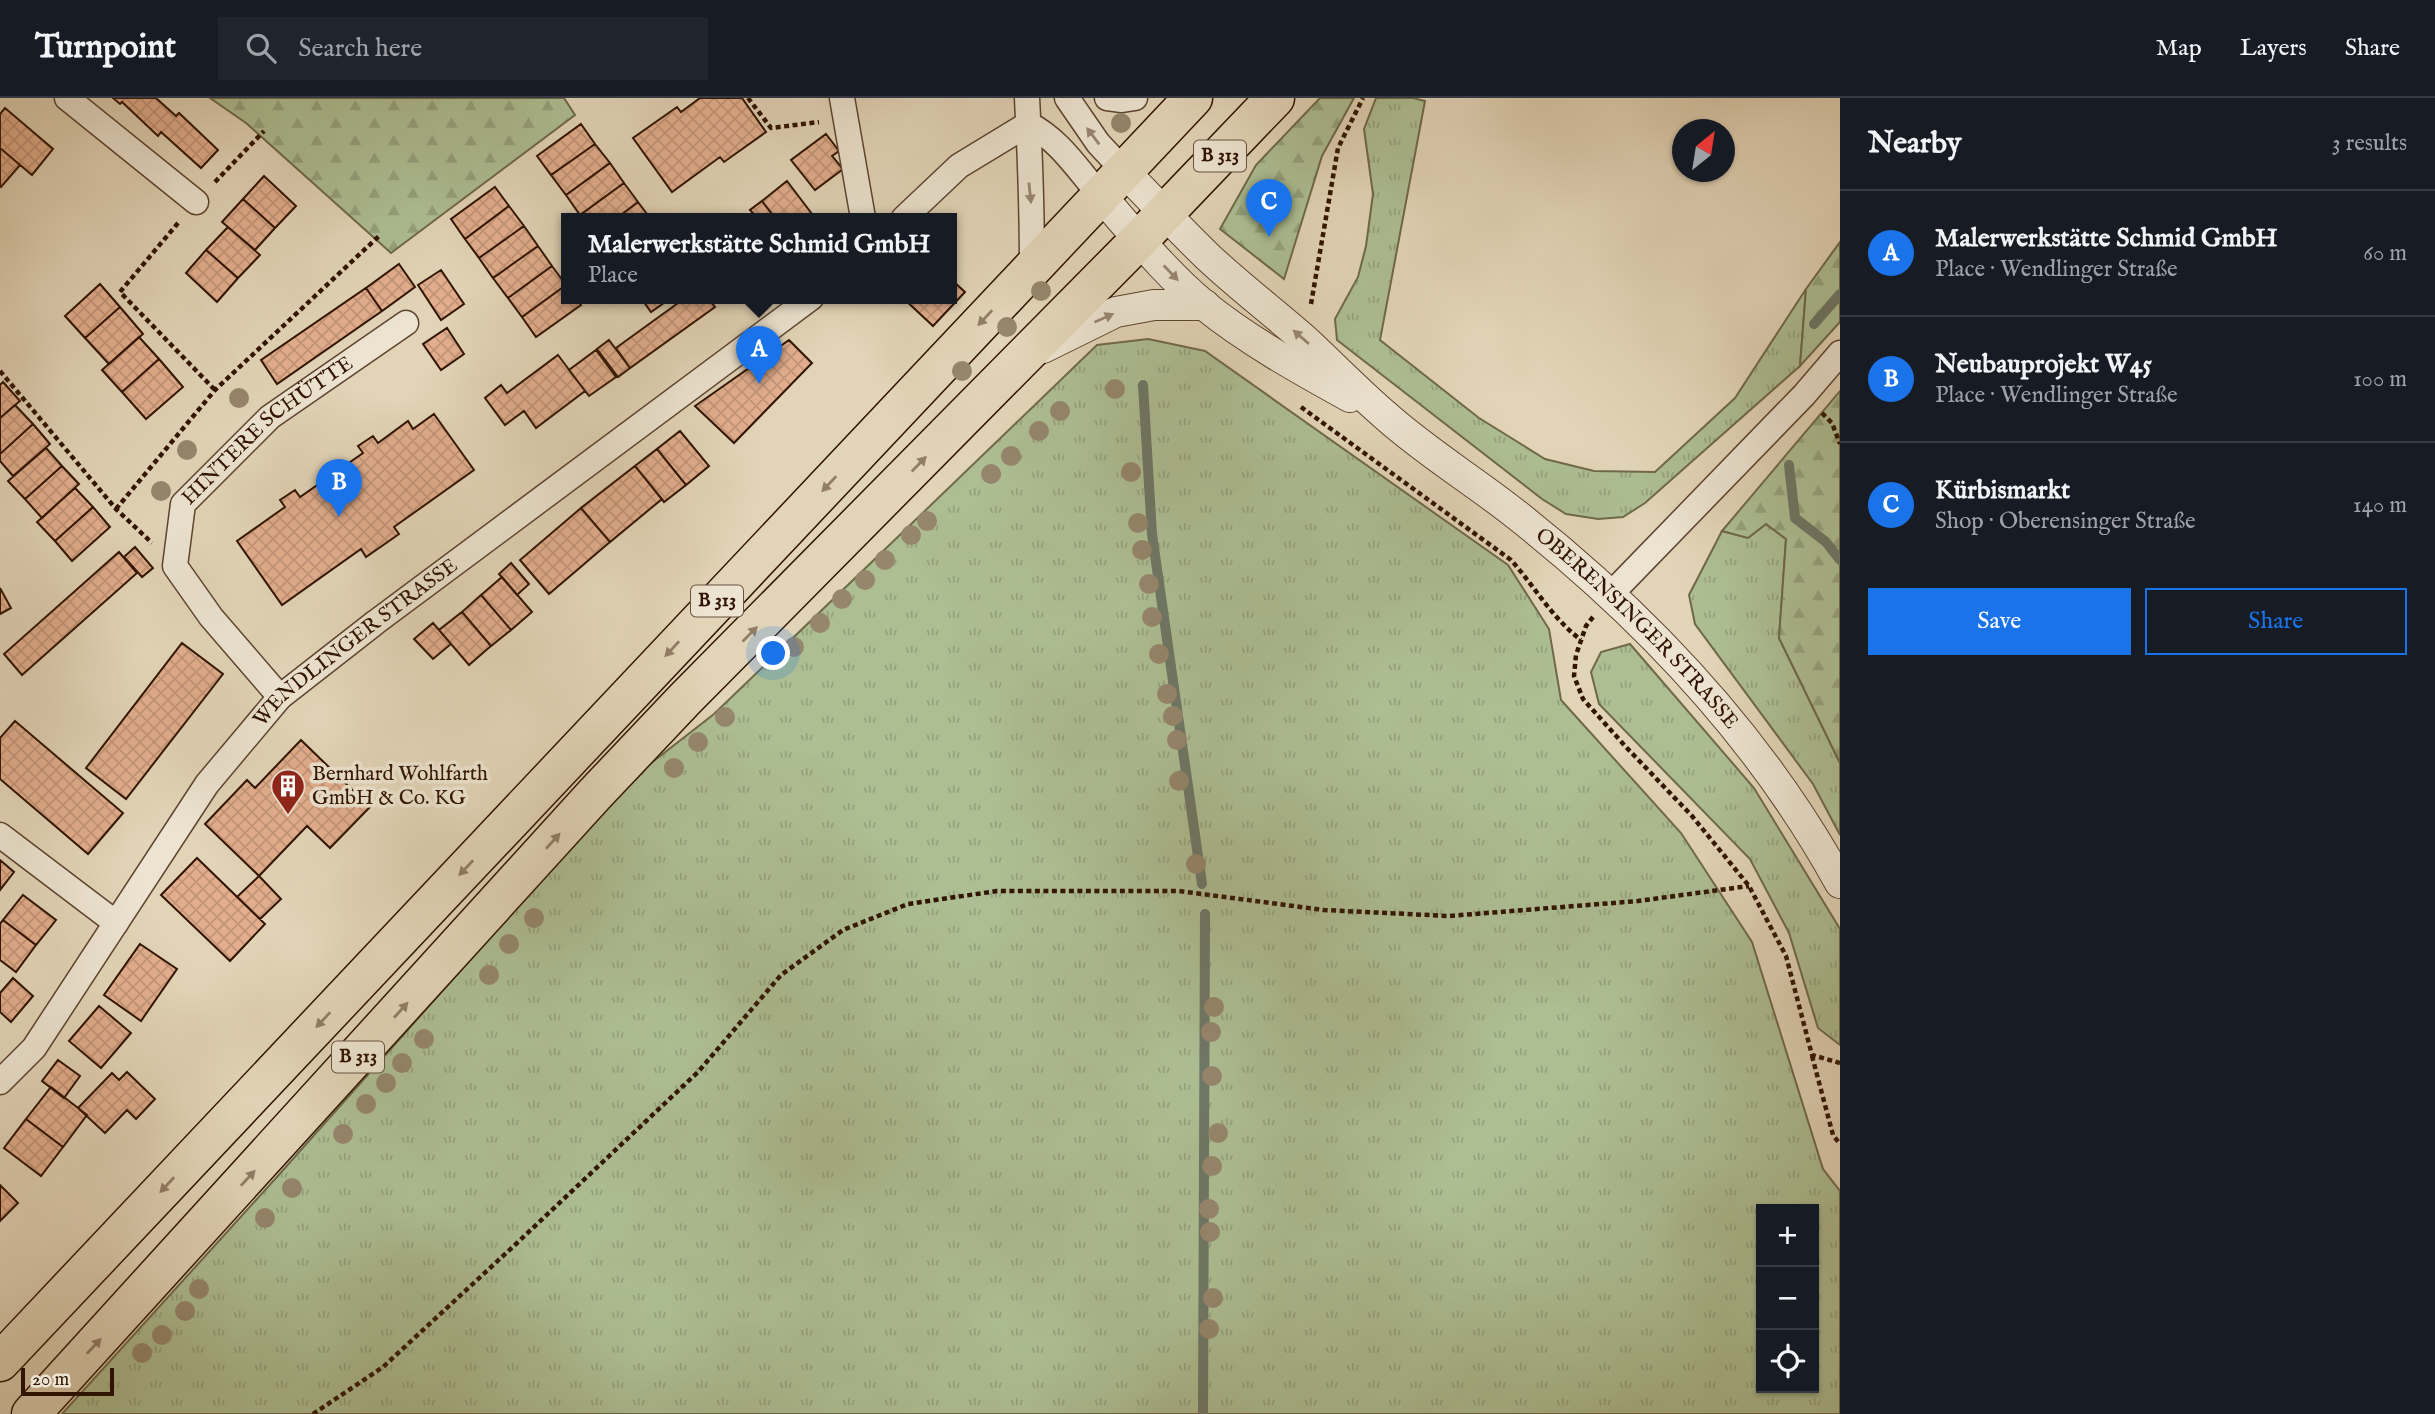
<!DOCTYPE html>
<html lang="en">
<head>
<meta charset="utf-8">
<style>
  :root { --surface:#171b24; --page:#20242c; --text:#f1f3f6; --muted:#9ea1a6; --line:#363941; --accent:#1a73e8 }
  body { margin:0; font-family:"IM FELL English",serif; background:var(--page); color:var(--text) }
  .controls { position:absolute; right:21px; bottom:21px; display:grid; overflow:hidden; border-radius:0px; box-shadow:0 2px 5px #0004 }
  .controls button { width:63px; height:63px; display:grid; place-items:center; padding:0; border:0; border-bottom:2px solid var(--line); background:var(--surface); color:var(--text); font:35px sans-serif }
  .compass { position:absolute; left:1672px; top:21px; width:63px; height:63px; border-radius:50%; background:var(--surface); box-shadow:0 2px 5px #0004; rotate:30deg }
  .scale { position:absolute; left:21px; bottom:18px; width:93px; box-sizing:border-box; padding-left:7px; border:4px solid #311402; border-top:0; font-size:19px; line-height:24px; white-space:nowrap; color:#311402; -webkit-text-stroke:5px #ece3d0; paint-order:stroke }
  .you { position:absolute; left:774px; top:556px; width:24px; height:24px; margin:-18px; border:5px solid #fff; border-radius:50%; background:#1a73e8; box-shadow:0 0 0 10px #1a73e833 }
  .badge { display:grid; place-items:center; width:46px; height:46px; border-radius:50%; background:var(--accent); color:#fff; font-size:23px; font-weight:700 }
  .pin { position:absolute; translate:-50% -58px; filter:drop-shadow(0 2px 4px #0008) }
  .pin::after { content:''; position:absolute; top:37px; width:24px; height:21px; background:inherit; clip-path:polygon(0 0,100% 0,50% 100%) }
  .popup { position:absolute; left:561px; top:115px; width:396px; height:91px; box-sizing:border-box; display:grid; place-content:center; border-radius:0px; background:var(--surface); filter:drop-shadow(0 2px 5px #0005); font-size:23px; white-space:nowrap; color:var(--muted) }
  .popup b { font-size:26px; color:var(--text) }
  .popup::after { content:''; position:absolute; left:50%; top:100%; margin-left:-14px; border:14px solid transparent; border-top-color:var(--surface) }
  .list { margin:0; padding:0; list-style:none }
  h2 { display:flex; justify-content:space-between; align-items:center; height:91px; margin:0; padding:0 28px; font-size:30px }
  h2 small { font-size:23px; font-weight:400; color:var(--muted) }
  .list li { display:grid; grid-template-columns:46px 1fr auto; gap:21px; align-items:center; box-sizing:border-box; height:126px; padding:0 28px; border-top:2px solid var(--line) }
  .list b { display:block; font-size:26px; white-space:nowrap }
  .list p { margin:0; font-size:23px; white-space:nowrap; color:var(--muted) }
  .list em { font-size:23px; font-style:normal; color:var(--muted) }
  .actions { display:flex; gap:14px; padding:21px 28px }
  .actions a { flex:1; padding:16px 0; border:2px solid var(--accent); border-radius:0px; text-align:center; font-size:24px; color:var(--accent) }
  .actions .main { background:var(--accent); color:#fff }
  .icon { flex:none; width:38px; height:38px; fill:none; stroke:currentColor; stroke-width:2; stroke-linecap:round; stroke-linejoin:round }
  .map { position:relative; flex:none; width:1840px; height:1316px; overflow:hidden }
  header { display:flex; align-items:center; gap:42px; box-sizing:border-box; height:98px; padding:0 35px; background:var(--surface); border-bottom:2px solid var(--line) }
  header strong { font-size:33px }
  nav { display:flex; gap:38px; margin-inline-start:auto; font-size:24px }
  .search { width:490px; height:63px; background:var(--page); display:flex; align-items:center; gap:18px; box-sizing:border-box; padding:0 24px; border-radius:0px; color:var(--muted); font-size:26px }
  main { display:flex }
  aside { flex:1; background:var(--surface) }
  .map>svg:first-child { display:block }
  .grass { fill:url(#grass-tufts); stroke:#6f694a; stroke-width:2; fill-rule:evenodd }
  .forest { fill:url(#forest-firs); stroke:#6f694a; stroke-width:2 }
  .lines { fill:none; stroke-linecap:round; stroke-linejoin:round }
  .stream { stroke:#6e7766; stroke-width:10 }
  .building { fill:url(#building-cross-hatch); stroke:#311402; stroke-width:2 }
  .minor-casing { stroke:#5d442f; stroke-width:27 }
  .tertiary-casing { stroke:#5d442f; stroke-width:32 }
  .primary-casing { stroke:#311402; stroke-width:41 }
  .path { stroke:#311402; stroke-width:4.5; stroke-dasharray:5 3.5; stroke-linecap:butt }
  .minor { stroke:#ece3d0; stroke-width:24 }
  .tertiary { stroke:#ece3d0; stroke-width:30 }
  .primary { stroke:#e2d4b7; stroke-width:38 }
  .tree { fill:#95866c }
  .oneway { fill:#988673 }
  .oneway2 { fill:#927e66 }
  .labels { text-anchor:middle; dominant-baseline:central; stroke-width:7; stroke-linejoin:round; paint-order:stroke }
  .shield { fill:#ece3d0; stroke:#695240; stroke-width:2 }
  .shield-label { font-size:19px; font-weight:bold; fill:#311402 }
  .street-label { font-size:21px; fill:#311402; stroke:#ece3d0 }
  .poi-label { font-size:21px; fill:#311402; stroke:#ece3d0; text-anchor:start }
</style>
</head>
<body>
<header>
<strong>Turnpoint</strong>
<div class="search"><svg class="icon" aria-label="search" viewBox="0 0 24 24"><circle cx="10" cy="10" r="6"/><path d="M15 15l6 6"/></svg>Search here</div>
<nav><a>Map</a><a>Layers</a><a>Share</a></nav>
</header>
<main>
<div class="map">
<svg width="1840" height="1316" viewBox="0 0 1840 1316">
  <defs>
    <pattern id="grass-tufts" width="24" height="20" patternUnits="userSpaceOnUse" patternTransform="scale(1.75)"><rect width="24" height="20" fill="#adbe93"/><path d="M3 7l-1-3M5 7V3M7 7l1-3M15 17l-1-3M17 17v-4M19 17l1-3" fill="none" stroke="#95a27d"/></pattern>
    <pattern id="forest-firs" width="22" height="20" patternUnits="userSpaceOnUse" patternTransform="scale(1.75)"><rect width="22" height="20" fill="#adbe93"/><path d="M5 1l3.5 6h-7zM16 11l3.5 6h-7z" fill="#95a27d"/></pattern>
    <pattern id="building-cross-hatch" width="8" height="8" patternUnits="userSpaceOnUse" patternTransform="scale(1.75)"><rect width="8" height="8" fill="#e2ae8d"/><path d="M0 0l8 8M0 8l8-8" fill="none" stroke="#c29578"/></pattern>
  </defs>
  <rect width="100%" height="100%" fill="#e2d4b7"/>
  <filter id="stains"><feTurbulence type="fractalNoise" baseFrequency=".00286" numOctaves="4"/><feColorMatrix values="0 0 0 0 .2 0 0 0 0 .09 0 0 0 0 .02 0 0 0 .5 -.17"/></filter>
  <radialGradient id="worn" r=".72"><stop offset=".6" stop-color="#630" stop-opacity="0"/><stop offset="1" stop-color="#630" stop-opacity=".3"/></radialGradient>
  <!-- grass -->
  <path class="grass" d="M1376,0H1413L1425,3L1380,242L1479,320L1545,361L1594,373L1655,374L1735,300L1806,191L1800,268L1645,405L1623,419L1598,421L1566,416L1542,401L1337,242L1335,221L1358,179L1366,148L1373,96L1364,31Z
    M1148,241L1205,253L1508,467L1549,531L1561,602L1681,735L1752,844L1823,1071L1840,1093V1316H62L276,1080L632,680L714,616L1097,247ZM1761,1111H1814V1290H1761Z
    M1766,426L1786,441L1779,540L1840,665V737L1813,686L1695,526L1689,497L1722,433L1748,440Z
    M1630,546L1754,690L1840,831V947L1818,930L1789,835L1750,761L1599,606L1591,574L1601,554Z"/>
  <!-- forest -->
  <path class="forest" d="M210,0H564L575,17L391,155L246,25Z
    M1320,0H1354L1322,58L1284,181L1220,131L1256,67Z
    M1840,144V224L1800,268L1806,191Z
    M1840,293V665L1779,540L1786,441L1766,426L1748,440L1722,433Z"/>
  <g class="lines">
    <!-- stream -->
    <path class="stream" d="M1814,226L1840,196
      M1143,287L1152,436L1202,786
      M1789,367L1795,420L1826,444L1840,462
      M1203,1316L1205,816"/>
  </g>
  <!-- building -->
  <path class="building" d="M113,0H156L176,18L179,15L218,52L201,70L161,34L158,38L122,4L120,6Z
    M700,0H742L766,34L724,64L720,59L672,94L633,40L677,9L681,14Z
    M5,10L53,51L32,77L0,50V16Z
    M581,26L595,46L551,77L537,58Z
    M826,36L839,53L832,58L843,71L815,92L791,62Z
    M595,46L610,65L566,97L551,77Z
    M0,50L20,67L1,89L0,88Z
    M610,65L624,85L580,117L566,97Z
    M264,78L296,108L275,130L243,101Z
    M787,83L815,120H775L762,103Z
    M624,85L638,104L617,120H582L580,117Z
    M495,89L509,108L465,141L451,121Z
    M243,101L275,130L255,152L222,124Z
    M762,103L775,120H757L750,112Z
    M638,104L650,120H617Z
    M509,108L524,128L479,160L465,141Z
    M524,128L538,148L493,180L479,160Z
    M228,129L260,157L238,180L206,152Z
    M538,148L552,168L508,200L493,180Z
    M206,152L238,180L217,204L186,175Z
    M399,166L415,189L382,213L366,190Z
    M552,168L566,187L522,219L508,200Z
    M441,172L464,206L441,222L418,187Z
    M952,182L965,194L933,228L903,200H952Z
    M100,186L120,209L85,240L65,218Z
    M566,187V200H576L581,207L536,239L522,219Z
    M366,190L382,213L277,286L261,262Z
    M641,200H671L651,214Z
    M685,200H708L715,209L630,270L616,250Z
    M120,209L143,236L109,266L85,240Z
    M447,230L464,256L441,272L423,246Z
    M139,239L159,261L122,294L102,272Z
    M609,242L630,270L618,279L597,251Z
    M789,242L812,265L734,345L695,308Z
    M596,252L616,279L589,298L569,272Z
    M558,257L585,293L536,330L524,313L505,327L485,300L501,287L507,295Z
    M159,261L183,289L146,321L122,294Z
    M3,284L20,303L0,320V287Z
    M15,307L33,326L0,356V320Z
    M434,316L474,372L394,429L399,436L366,459L361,451L282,507L237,443L285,409L280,402L295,392L300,399L363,355L358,348L373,338L378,345L408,323L413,331Z
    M33,326L50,346L13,378L0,363V356Z
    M680,333L709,368L686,387L657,351Z
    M46,350L62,368L25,401L8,383Z
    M657,351L686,387L664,404L635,368Z
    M62,368L79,386L42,420L25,401Z
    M635,368L662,401L610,444L581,410Z
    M75,390L93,409L55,443L37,424Z
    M93,409L110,429L72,463L55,443Z
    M581,410L610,444L549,496L520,462Z
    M135,449L153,470L142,479L124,459Z
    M119,454L137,475L22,577L4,556Z
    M511,465L529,486L517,497L499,476Z
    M502,479L532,514L511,532L481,497Z
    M0,490L11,510L0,516Z
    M481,497L511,532L491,548L462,514Z
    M462,514L491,548L469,567L439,532Z
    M433,525L451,546L433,561L414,541Z
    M182,545L223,576L126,701L86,670Z
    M15,623L123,715L88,756L0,681V640Z
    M301,642L370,709L330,750L307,728L259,778L205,726L247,682L255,690Z
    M197,760L265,826L230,863L161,797Z
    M0,762L14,774L0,792Z
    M259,778L281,801L260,821L237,799Z
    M23,797L56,822L36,847L3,822Z
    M3,822L36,847L16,874L0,862V826Z
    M140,846L177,871L141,923L104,897Z
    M13,880L33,898L11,924L0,914V895Z
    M99,908L131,935L101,970L69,943Z
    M58,962L80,978L64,1000L42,983Z
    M127,974L155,1001L136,1021L127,1012L105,1035L78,1010L112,975L119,982Z
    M51,989L87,1017L63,1049L26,1021Z
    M26,1021L63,1049L41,1078L4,1050Z
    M0,1087L18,1105L0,1123Z"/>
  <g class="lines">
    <!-- minor casing -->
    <g class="minor-casing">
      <g id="minor">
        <path d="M67,0L196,104"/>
        <path d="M842,0L863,120"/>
        <path d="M1027,0C1030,57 1032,114 1032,171"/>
        <path d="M1067,0L1098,45L1123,72"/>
        <path d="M1107,0L1122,2L1135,0"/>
        <path d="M1028,26C1059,41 1078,72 1100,97"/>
        <path d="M904,120L959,68L1028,26"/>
        <path d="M1611,496L1804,297L1840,255"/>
        <path id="s1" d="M280,599L211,519L175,468L183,406L270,319L406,225"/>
        <path d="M0,737L116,825"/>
        <path id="s2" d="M0,984L34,950L207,686L280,599L376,524L811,200"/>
      </g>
    </g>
    <!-- tertiary casing -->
    <g class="tertiary-casing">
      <g id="tertiary">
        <path id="s3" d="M1123,72C1151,101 1179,131 1208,159C1239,188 1273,214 1305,242C1332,267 1358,294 1386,318C1425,353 1471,381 1513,414C1643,516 1760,639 1840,785"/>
        <path d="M1100,97C1133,134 1165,175 1204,207C1247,242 1301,272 1350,299"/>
        <path d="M1043,250L1116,214L1154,207H1205"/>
      </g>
    </g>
    <!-- primary casing -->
    <g class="primary-casing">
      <path id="primary" d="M0,1264L1193,0
        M31,1316L595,696L685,601L1140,141L1275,0"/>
    </g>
    <!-- path -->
    <path class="path" d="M748,0L771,30L819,24
      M215,84L264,33
      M178,125L120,194L215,292
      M1311,206L1338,50L1363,0
      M0,273L116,411L152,445
      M1301,309L1511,462C1535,489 1552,520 1581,542
      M1822,315L1832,325L1840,346
      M116,411L215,292L379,138
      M1593,519L1586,528L1576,557L1574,578L1583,601L1626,649L1692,718L1749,788L1786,858L1812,957L1840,965
      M1812,958L1833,1037L1840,1046
      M313,1316L383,1269L517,1145L698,974L781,877L843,832L908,806L997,793H1179L1324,812L1449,818L1638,803L1749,788"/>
    <!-- minor -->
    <use href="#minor" class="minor"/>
    <!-- tertiary -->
    <use href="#tertiary" class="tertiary"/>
    <!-- primary -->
    <use href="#primary" class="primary"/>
  </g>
  <!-- trees -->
  <g class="tree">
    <circle cx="1121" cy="25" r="10"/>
    <circle cx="1041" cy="193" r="10"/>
    <circle cx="1007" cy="229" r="10"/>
    <circle cx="962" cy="273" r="10"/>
    <circle cx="1115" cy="291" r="10"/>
    <circle cx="239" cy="300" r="10"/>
    <circle cx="1060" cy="313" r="10"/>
    <circle cx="1039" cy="333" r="10"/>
    <circle cx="187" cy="352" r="10"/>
    <circle cx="1011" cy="358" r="10"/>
    <circle cx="1131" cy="374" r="10"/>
    <circle cx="991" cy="376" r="10"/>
    <circle cx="161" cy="393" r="10"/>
    <circle cx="927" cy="423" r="10"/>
    <circle cx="1138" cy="425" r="10"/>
    <circle cx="911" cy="437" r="10"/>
    <circle cx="1142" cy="452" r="10"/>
    <circle cx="885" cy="462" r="10"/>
    <circle cx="865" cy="482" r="10"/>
    <circle cx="1149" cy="486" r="10"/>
    <circle cx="842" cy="501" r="10"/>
    <circle cx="1152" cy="519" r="10"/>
    <circle cx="820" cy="525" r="10"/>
    <circle cx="794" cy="549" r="10"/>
    <circle cx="1159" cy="556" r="10"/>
    <circle cx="1167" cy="596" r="10"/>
    <circle cx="1173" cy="618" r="10"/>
    <circle cx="725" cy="619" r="10"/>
    <circle cx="1177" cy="642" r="10"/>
    <circle cx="698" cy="644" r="10"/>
    <circle cx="674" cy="670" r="10"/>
    <circle cx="1179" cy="683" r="10"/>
    <circle cx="1196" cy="766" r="10"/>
    <circle cx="534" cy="820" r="10"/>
    <circle cx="509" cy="846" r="10"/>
    <circle cx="489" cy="877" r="10"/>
    <circle cx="1214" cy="909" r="10"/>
    <circle cx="1211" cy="934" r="10"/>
    <circle cx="424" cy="941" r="10"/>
    <circle cx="402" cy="965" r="10"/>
    <circle cx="1212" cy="978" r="10"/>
    <circle cx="386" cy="985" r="10"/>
    <circle cx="366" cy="1006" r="10"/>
    <circle cx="1218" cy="1035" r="10"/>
    <circle cx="343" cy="1036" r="10"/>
    <circle cx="1212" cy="1068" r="10"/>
    <circle cx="292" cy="1090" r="10"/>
    <circle cx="1209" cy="1111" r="10"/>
    <circle cx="265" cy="1120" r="10"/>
    <circle cx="1210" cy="1134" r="10"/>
    <circle cx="199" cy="1191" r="10"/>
    <circle cx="1213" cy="1200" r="10"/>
    <circle cx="185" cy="1213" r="10"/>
    <circle cx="1209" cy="1231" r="10"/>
    <circle cx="162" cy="1237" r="10"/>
    <circle cx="142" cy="1255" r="10"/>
  </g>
  <!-- one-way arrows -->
  <defs><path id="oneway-solid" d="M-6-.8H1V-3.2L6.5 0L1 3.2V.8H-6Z" transform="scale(1.75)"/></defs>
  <g class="oneway">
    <use href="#oneway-solid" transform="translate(1093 38) rotate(-127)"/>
    <use href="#oneway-solid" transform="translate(1030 95) rotate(84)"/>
    <use href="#oneway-solid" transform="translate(1171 175) rotate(46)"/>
    <use href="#oneway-solid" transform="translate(1104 220) rotate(-24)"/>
    <use href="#oneway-solid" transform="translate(1301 239) rotate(-139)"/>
  </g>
  <g class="oneway2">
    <use href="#oneway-solid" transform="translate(985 220) rotate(133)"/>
    <use href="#oneway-solid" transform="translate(919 366) rotate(-46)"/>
    <use href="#oneway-solid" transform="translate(829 386) rotate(133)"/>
    <use href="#oneway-solid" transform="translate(750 536) rotate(-45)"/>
    <use href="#oneway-solid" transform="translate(672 551) rotate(133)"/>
    <use href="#oneway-solid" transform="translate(553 743) rotate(-48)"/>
    <use href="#oneway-solid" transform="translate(466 770) rotate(133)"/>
    <use href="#oneway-solid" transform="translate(401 912) rotate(-48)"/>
    <use href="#oneway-solid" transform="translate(323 922) rotate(133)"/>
    <use href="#oneway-solid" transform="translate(248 1080) rotate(-47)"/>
    <use href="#oneway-solid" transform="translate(167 1087) rotate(133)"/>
    <use href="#oneway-solid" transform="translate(94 1248) rotate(-47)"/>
  </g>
  <!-- icons -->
  <defs>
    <g id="building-pin" transform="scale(1.75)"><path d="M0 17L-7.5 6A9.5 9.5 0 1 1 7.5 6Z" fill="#8f2418" stroke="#ece3d0"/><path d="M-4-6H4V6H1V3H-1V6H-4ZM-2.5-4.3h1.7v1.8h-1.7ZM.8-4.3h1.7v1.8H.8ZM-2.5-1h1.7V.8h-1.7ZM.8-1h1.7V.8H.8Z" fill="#fff"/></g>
  </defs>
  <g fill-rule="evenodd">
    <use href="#building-pin" x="288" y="688"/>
  </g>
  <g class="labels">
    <!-- shield labels -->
    <g class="shield">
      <rect x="1194" y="42.5" width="52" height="31" rx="5"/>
      <rect x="691" y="487.5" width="52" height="31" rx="5"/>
      <rect x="332" y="943.5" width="52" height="31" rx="5"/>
    </g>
    <g class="shield-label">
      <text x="1220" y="58">B 313</text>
      <text x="717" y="503">B 313</text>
      <text x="358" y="959">B 313</text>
    </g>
    <!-- street labels -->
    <g class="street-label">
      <text stroke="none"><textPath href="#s1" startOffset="343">HINTERE SCHÜTTE</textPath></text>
      <text stroke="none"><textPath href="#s3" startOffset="690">OBERENSINGER STRASSE</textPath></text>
      <text stroke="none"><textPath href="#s2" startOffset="570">WENDLINGER STRASSE</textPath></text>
    </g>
    <!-- poi labels -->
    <g class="poi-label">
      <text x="312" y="676">Bernhard Wohlfarth<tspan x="312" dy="24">GmbH &amp; Co. KG</tspan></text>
    </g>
  </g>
  <rect width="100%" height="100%" filter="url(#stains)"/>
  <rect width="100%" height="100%" fill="url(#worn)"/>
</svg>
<div class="controls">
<button>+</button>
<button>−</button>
<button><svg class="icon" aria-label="locate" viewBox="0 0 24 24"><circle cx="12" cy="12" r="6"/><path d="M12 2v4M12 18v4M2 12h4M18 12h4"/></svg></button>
</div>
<svg class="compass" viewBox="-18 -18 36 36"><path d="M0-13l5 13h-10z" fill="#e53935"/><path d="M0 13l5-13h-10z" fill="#9ea1a6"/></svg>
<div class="scale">20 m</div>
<div class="you"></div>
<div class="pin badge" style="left:759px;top:286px">A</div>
<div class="popup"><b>Malerwerkstätte Schmid GmbH</b>Place</div>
<div class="pin badge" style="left:339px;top:419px">B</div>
<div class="pin badge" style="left:1269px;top:139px">C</div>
</div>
<aside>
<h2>Nearby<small>3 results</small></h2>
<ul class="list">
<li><span class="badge">A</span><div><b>Malerwerkstätte Schmid GmbH</b><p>Place · Wendlinger Straße</p></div><em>60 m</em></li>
<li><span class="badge">B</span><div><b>Neubauprojekt W45</b><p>Place · Wendlinger Straße</p></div><em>100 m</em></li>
<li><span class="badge">C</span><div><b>Kürbismarkt</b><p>Shop · Oberensinger Straße</p></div><em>140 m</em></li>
</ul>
<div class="actions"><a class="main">Save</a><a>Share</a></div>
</aside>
</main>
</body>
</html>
